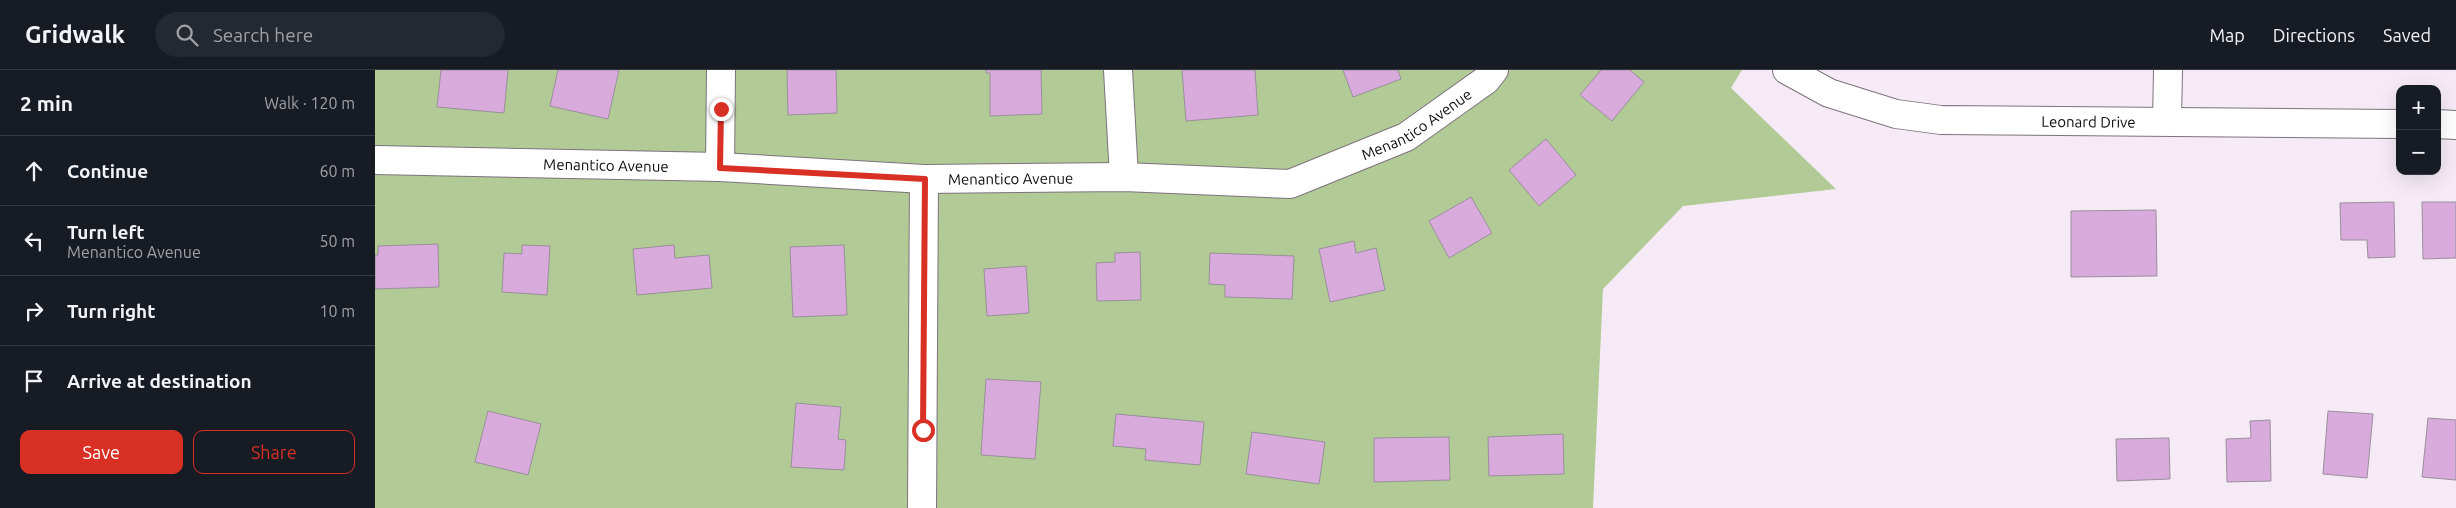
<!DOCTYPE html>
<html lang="en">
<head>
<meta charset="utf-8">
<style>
  :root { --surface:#171b24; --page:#242831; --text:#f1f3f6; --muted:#9ea1a6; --line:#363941; --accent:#d93025 }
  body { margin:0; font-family:Ubuntu,sans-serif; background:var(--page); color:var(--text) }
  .controls { position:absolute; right:15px; top:15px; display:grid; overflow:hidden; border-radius:10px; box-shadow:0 5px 20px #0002 }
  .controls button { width:45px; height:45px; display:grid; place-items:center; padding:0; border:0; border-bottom:1px solid var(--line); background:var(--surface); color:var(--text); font:25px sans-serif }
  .stop { position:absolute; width:15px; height:15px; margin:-11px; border:4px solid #d93025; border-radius:50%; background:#fff }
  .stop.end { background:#d93025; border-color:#fff; box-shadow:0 1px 5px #0008 }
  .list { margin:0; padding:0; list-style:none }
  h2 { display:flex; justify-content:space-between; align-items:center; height:65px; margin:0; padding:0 20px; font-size:21px }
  h2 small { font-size:16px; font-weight:400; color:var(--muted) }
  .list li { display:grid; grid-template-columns:32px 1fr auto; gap:15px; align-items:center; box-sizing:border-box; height:70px; padding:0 20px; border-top:1px solid var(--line) }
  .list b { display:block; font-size:19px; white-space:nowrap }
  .list p { margin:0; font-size:16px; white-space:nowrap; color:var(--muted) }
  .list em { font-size:16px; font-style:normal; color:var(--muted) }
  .actions { display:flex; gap:10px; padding:15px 20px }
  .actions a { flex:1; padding:11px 0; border:1px solid var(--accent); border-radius:10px; text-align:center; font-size:18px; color:var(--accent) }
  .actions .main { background:var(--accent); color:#fff }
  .icon { flex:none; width:28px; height:28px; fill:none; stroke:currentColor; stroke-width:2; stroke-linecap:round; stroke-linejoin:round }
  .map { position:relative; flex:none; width:2081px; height:438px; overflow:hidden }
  header { display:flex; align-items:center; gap:30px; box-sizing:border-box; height:70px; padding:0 25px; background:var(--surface); border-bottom:1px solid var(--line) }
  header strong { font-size:24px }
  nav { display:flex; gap:28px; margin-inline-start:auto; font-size:18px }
  .search { width:350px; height:45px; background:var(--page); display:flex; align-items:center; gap:12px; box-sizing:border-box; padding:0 18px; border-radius:28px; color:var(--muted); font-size:19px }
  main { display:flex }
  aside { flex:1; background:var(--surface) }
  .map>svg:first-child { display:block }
  .green { fill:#b1ca96 }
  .building { fill:#d9abdd; stroke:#99909a }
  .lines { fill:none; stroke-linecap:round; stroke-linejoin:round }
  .street-casing { stroke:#7d737d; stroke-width:30 }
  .street { stroke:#fff; stroke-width:28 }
  .route { stroke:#d93025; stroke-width:6 }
  .labels { text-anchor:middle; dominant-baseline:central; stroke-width:5; stroke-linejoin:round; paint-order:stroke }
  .street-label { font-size:15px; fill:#0d0a0d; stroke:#f5eaf5 }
</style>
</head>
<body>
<header>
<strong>Gridwalk</strong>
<div class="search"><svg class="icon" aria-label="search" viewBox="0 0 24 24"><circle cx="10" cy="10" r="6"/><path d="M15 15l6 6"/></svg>Search here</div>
<nav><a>Map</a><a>Directions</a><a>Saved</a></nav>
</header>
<main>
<aside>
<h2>2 min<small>Walk · 120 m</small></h2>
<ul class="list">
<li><svg class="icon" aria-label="ahead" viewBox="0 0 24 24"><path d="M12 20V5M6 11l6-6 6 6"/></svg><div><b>Continue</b></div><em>60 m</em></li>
<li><svg class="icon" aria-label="left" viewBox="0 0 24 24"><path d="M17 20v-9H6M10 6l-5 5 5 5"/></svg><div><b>Turn left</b><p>Menantico Avenue</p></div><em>50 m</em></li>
<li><svg class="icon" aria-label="right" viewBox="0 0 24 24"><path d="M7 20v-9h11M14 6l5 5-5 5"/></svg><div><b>Turn right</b></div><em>10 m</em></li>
<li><svg class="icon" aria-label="arrive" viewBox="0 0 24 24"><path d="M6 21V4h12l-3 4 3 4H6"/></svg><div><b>Arrive at destination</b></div></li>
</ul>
<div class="actions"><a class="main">Save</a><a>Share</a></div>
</aside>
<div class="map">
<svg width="2081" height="438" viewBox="0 0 2081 438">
  <rect width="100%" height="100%" fill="#f5eaf5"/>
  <!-- green -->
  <path class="green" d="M0,0H1367L1356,18L1461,119L1308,136L1228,219L1218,438H0Z"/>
  <!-- building -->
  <path class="building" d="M66,0H133L129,43L62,37Z
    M183,0H244L233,49L175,36Z
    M412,0H461L462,43L413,45Z
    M611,0H666L667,44L615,46V3H611Z
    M807,0H880L883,45L811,51Z
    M968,0H1023L1026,9L978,27Z
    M1226,0H1255L1269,12L1237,51L1205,25Z
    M1171,69L1201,105L1164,136L1134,100Z
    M1096,127L1117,163L1074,188L1054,151Z
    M2019,132L2020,187L1993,188L1992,170H1966L1965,133Z
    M2047,132H2081V188L2048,189Z
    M1781,140L1782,206L1696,207V141Z
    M979,171L981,183L1001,178L1010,220L955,232L944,179Z
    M63,174L64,217L0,219V185H3V176Z
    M147,175L175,176L172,225L127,222L129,183L147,184Z
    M299,175L300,188L334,185L337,218L262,225L258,179Z
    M469,175L472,245L418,247L415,177Z
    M765,182L766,230L722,231L721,193L740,192V183Z
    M835,183L919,186L917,229L850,227V215L834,214Z
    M651,196L654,243L612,246L609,199Z
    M611,309L666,312L660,389L606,385Z
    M421,333L466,337L463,369L471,370L469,400L416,397Z
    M113,341L166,354L153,405L100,392Z
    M1953,341L1998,344L1992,408L1948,404Z
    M741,344L829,352L825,395L770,390L771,379L738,376Z
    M2053,348L2081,350V410L2047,407Z
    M1895,350L1896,411L1852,412L1851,369L1876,368L1875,351Z
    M877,362L950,372L944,414L871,404Z
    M1188,364L1189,404L1114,406L1113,367Z
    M1074,367L1075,410L999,412V368Z
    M1794,368L1795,409L1742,411L1741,369Z"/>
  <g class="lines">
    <!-- street casing -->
    <g class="street-casing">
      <g id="street">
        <path d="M743,0L749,107"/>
        <path id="s1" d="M1412,0L1454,23L1521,44L1566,50L2025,54"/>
        <path d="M1792,51L1793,0"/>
        <path d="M2062,54L2081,55"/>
        <path id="s2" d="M0,90L345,97L549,109L749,107L915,114L1031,67L1111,10L1119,0"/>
        <path d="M345,97L346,0"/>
        <path d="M547,438L549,109"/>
      </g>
    </g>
    <!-- street -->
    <use href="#street" class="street"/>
  </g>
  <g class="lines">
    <!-- route -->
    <path class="route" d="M346,39L345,98L550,109L548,360"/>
  </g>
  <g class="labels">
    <!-- street labels -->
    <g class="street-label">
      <text stroke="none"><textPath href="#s1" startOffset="311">Leonard Drive</textPath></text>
      <text stroke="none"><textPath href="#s2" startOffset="1056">Menantico Avenue</textPath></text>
      <text stroke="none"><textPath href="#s2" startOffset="231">Menantico Avenue</textPath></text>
      <text stroke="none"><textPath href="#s2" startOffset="636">Menantico Avenue</textPath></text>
    </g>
  </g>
</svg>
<div class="controls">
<button>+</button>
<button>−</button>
</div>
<div class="stop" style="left:548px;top:360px"></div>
<div class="stop end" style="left:346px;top:39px"></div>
</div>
</main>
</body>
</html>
